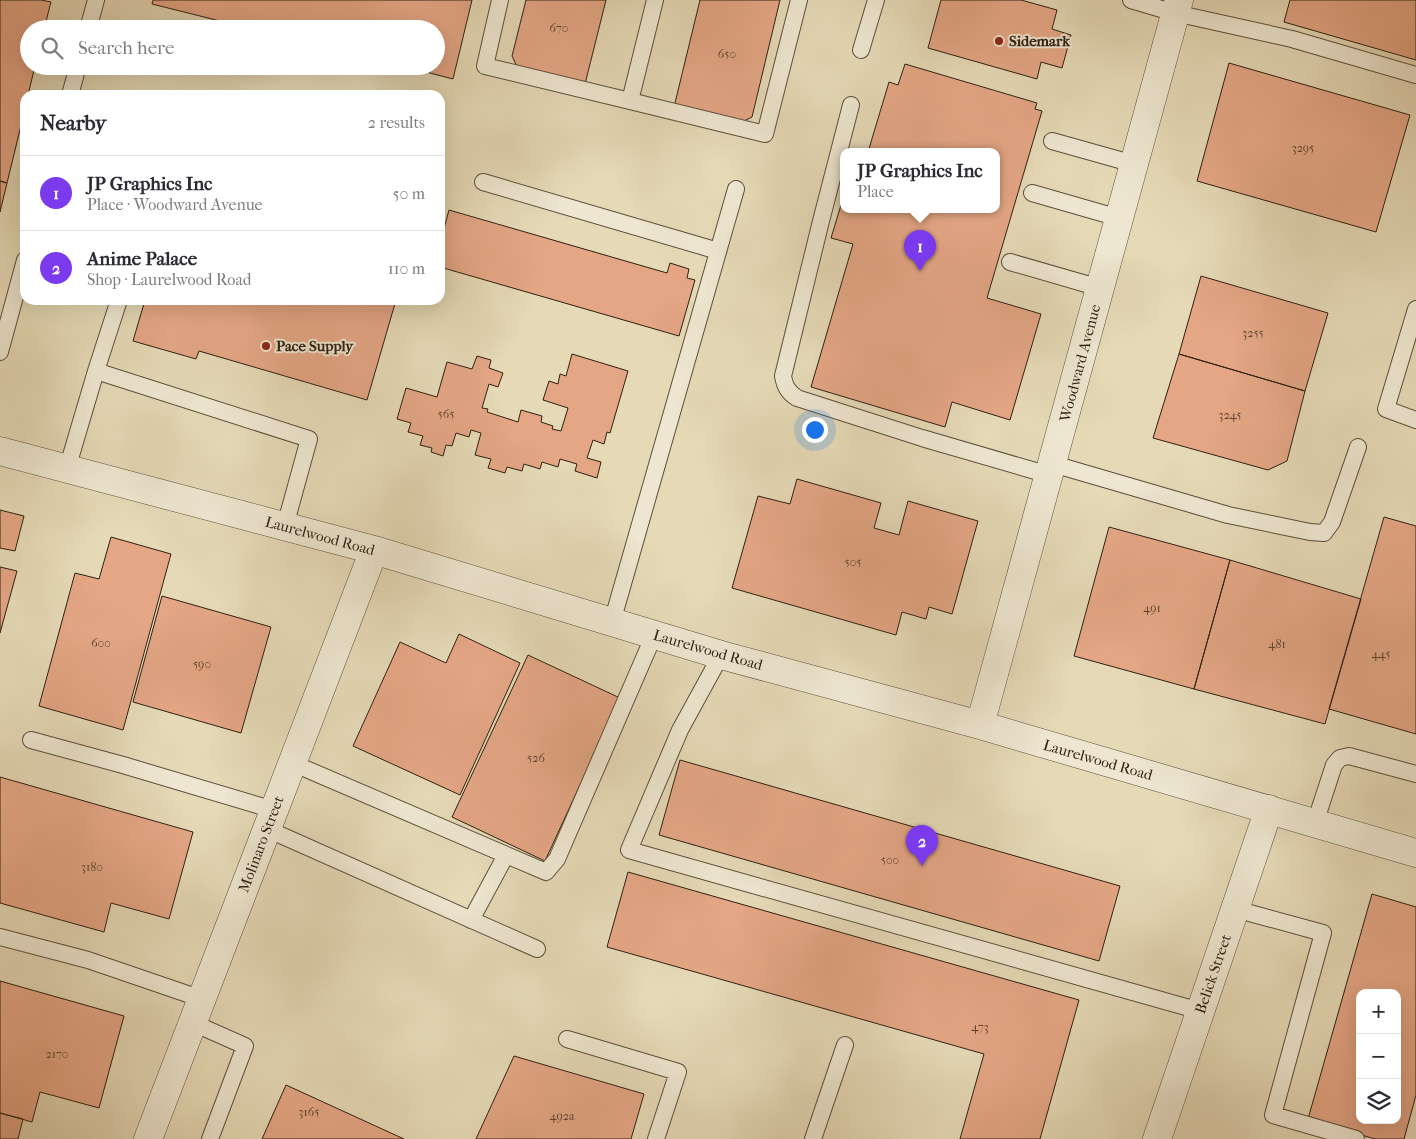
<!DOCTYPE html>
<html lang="en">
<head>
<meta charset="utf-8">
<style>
  :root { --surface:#fff; --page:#f7f7f7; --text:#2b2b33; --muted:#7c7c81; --line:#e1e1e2; --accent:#7c3aed }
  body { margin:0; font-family:"IM FELL French Canon",serif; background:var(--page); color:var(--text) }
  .controls { position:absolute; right:15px; bottom:15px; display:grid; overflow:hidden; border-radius:10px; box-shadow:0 5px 20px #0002 }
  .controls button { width:45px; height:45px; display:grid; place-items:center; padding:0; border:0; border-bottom:1px solid var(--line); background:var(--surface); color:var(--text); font:25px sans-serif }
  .you { position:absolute; left:814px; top:429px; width:18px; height:18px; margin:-12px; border:4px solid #fff; border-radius:50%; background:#1a73e8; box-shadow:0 0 0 8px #1a73e833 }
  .badge { display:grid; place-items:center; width:32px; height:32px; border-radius:50%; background:var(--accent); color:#fff; font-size:16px; font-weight:700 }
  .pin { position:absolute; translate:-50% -41px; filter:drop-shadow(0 1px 2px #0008) }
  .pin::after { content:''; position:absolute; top:26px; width:18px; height:15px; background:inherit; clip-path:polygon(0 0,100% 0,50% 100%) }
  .popup { position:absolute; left:840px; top:148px; width:160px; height:65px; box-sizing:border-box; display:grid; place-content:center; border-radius:10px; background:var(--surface); filter:drop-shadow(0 1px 4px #0005); font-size:16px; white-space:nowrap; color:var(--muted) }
  .popup b { font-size:19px; color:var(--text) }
  .popup::after { content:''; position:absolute; left:50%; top:100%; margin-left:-10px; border:10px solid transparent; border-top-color:var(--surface) }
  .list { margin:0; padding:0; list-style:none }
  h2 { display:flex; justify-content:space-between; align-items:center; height:65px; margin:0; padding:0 20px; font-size:21px }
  h2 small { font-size:16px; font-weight:400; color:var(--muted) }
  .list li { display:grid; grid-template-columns:32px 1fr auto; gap:15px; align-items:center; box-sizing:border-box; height:75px; padding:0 20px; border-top:1px solid var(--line) }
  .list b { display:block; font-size:19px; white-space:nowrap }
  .list p { margin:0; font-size:16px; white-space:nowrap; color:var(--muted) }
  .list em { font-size:16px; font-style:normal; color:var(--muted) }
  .icon { flex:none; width:28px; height:28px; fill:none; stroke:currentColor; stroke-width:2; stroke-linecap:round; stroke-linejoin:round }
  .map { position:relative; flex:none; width:1416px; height:1139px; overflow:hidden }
  .search { position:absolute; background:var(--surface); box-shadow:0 5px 20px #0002; left:20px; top:20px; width:425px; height:55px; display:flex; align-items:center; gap:12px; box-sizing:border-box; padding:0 18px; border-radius:28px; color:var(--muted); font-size:19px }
  .panel { position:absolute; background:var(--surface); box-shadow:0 5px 20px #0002; left:20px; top:90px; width:425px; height:215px; border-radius:15px }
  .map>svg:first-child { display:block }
  .building { fill:#e4a685; stroke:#2e2012; fill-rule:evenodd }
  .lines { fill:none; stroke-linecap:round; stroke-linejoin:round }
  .service-casing { stroke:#5c4e3b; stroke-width:18 }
  .minor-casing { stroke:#5c4e3b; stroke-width:29 }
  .service { stroke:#eee6d0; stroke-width:16 }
  .minor { stroke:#eee6d0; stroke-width:28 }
  .poi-dot { fill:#8f2418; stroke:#eee6d0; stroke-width:2 }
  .labels { text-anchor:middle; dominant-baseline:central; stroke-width:4; stroke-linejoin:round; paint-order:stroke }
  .number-label { font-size:12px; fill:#5c422f }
  .poi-label { font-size:15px; font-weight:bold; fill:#2e2012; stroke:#eee6d0; text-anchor:start }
  .street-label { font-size:15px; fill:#2e2012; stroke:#eee6d0 }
</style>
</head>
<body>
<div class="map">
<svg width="1416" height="1139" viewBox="0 0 1416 1139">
  <rect width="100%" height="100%" fill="#e5d9b6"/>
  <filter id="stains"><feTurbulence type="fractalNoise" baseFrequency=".004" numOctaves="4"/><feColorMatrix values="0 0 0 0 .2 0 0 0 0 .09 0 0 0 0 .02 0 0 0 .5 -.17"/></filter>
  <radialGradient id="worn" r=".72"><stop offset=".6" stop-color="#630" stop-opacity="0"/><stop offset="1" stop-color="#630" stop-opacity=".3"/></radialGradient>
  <!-- building -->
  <path class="building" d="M0,0H41L51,2L44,29H29V66H35L28,95H25V109L7,183L0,181Z
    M153,0H472L453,79L403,66H436V29H252L152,4Z
    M526,0H606L585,84L519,71L512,56Z
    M700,0H780L752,117L740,123L674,107Z
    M941,0H1021L1057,10L1052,29L1071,35L1062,68L1041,62L1037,79L928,48Z
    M1290,0H1416V60L1284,22Z
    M1229,63L1410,115L1376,232L1197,181Z
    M905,64L1037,103L1035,109L1042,111L987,298L1041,314L1010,420L952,402L945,427L811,387L853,244L831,238L841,205L844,206V210H996V152H868L889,82L898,85Z
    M0,181L7,183L0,212Z
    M449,210L667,273L670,263L689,269L687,278L695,280L679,336L440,267V243Z
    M1201,276L1328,313L1305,391L1179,354Z
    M145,300H396L367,400L199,351L196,359L133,341Z
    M572,354L628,371L610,433L607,432L604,444L593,440L587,458L601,462L597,478L575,471L577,464L560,459L558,467L542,462L540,469L524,464L522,471L507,467L505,473L488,468L491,459L475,455L481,433L471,430L469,437L456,433L452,446L446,445L443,456L431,452L432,448L420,445L423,436L408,432L411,423L397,419L406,388L437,397L447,362L472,369L477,356L491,360L489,368L503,373L498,387L489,384L482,408L488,409L487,412L518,422L521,410L542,416L541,422L553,426L552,429L561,431L568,408L543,400L549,381L558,384L560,374L566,376Z
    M1179,354L1305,391L1287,461L1268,470L1153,438Z
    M797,479L881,503L874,528L899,535L908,501L978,521L952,614L929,607L926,619L902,612L896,635L732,588L758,496L790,504Z
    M0,510L24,516L15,551L0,548Z
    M1384,517L1416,526V734L1329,709Z
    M1109,527L1230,560L1194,689L1074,656Z
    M111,537L171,554L123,730L39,706L75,573L99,579Z
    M1230,560L1361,599L1325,724L1194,689Z
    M0,567L17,571L0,633Z
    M162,596L271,627L241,733L133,702Z
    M459,634L520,663L460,795L353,746L400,642L446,663Z
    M528,655L620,698L545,861L452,817Z
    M680,760L1120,886L1099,961L659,835Z
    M0,777L193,832L169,919L111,903L104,932L0,903Z
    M628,872L1079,1000L1040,1139H960L984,1054L607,947Z
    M1372,894L1416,907V1095L1404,1139H1375L1308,1119ZM1360,993H1397V1120H1360Z
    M0,981L124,1016L99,1108L40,1092L32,1122L0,1113Z
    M514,1056L644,1094L631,1139H476Z
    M286,1085L404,1139H262Z
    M0,1113L23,1119L18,1139H0Z"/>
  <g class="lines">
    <!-- service casing -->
    <g class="service-casing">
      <path id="service" d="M500,0L485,66L630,101
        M655,0L630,101L765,134L799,0
        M1131,0L1175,13L1292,39L1416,75
        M88,29L96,0
        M861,50L876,0
        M70,95L78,66
        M851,105L821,221L783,376C785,387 788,392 797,398L922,438L1049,475
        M1052,141L1134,164
        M483,182L718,251
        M1032,193L1119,218
        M1010,262L1100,288
        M1416,309L1386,409L1416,420
        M0,352L25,260
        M96,371L119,300
        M1053,464L1228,515L1310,532L1324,533L1332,522L1358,447
        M67,469L96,371L309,439L285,526
        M612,622L736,189
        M721,655L680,730L629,850L1200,1011
        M31,740L123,765L274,810
        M292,763L546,872L557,859L654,635
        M1315,823L1334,765L1340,758L1349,756L1416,774
        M267,829L537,949
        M1235,909L1323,933L1273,1115L1356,1139
        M471,920L506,855
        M0,937L88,960L202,999
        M193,1023L245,1046L210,1139
        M567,1039L678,1072L656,1139
        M813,1139L845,1045"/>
    </g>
    <!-- minor casing -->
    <g class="minor-casing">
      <path id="minor" d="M0,451L374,550L721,655L980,725L1416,853
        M980,725L1179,0
        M148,1139L374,550
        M1157,1139L1269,809"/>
    </g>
    <!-- service -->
    <use href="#service" class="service"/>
    <!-- minor -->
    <use href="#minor" class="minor"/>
  </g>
  <!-- markers -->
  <g class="poi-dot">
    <circle cx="999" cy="41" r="5"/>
    <circle cx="266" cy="346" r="5"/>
  </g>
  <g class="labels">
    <!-- number labels -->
    <g class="number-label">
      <text x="559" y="28">670</text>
      <text x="727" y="54">650</text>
      <text x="1303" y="148">3295</text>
      <text x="1253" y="333">3255</text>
      <text x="446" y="414">565</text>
      <text x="1230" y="415">3245</text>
      <text x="853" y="562">505</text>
      <text x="1152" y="608">491</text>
      <text x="101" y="643">600</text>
      <text x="1277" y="644">481</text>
      <text x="1381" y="654">445</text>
      <text x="202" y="664">590</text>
      <text x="536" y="758">526</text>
      <text x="890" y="860">500</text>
      <text x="92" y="867">3180</text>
      <text x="980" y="1027">473</text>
      <text x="57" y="1054">2170</text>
      <text x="309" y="1112">3165</text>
      <text x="562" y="1116">492a</text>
    </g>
    <!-- poi labels -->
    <g class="poi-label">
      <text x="1009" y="41">Sidemark</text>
      <text x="276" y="346">Pace Supply</text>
    </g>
    <!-- street labels -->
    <g class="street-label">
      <text transform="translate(1080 363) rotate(-75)">Woodward Avenue</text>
      <text transform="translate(320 536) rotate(15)">Laurelwood Road</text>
      <text transform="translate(708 650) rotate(16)">Laurelwood Road</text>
      <text transform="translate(1098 760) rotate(16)">Laurelwood Road</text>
      <text transform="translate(261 844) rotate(-69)">Molinaro Street</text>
      <text transform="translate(1213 974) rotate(-71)">Belick Street</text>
    </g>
  </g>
  <rect width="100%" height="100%" filter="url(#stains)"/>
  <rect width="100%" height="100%" fill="url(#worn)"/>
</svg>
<div class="controls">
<button>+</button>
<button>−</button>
<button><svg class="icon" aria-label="layers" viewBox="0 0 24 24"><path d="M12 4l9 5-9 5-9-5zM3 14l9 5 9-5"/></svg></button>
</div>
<div class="you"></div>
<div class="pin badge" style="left:920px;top:271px">1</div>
<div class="popup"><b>JP Graphics Inc</b>Place</div>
<div class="pin badge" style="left:922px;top:866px">2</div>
<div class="search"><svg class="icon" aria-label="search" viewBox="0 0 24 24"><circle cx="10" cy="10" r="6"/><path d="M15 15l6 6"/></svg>Search here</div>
<section class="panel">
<h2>Nearby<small>2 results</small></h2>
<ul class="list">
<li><span class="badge">1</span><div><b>JP Graphics Inc</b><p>Place · Woodward Avenue</p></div><em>50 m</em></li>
<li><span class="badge">2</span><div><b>Anime Palace</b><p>Shop · Laurelwood Road</p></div><em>110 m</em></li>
</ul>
</section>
</div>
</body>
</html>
